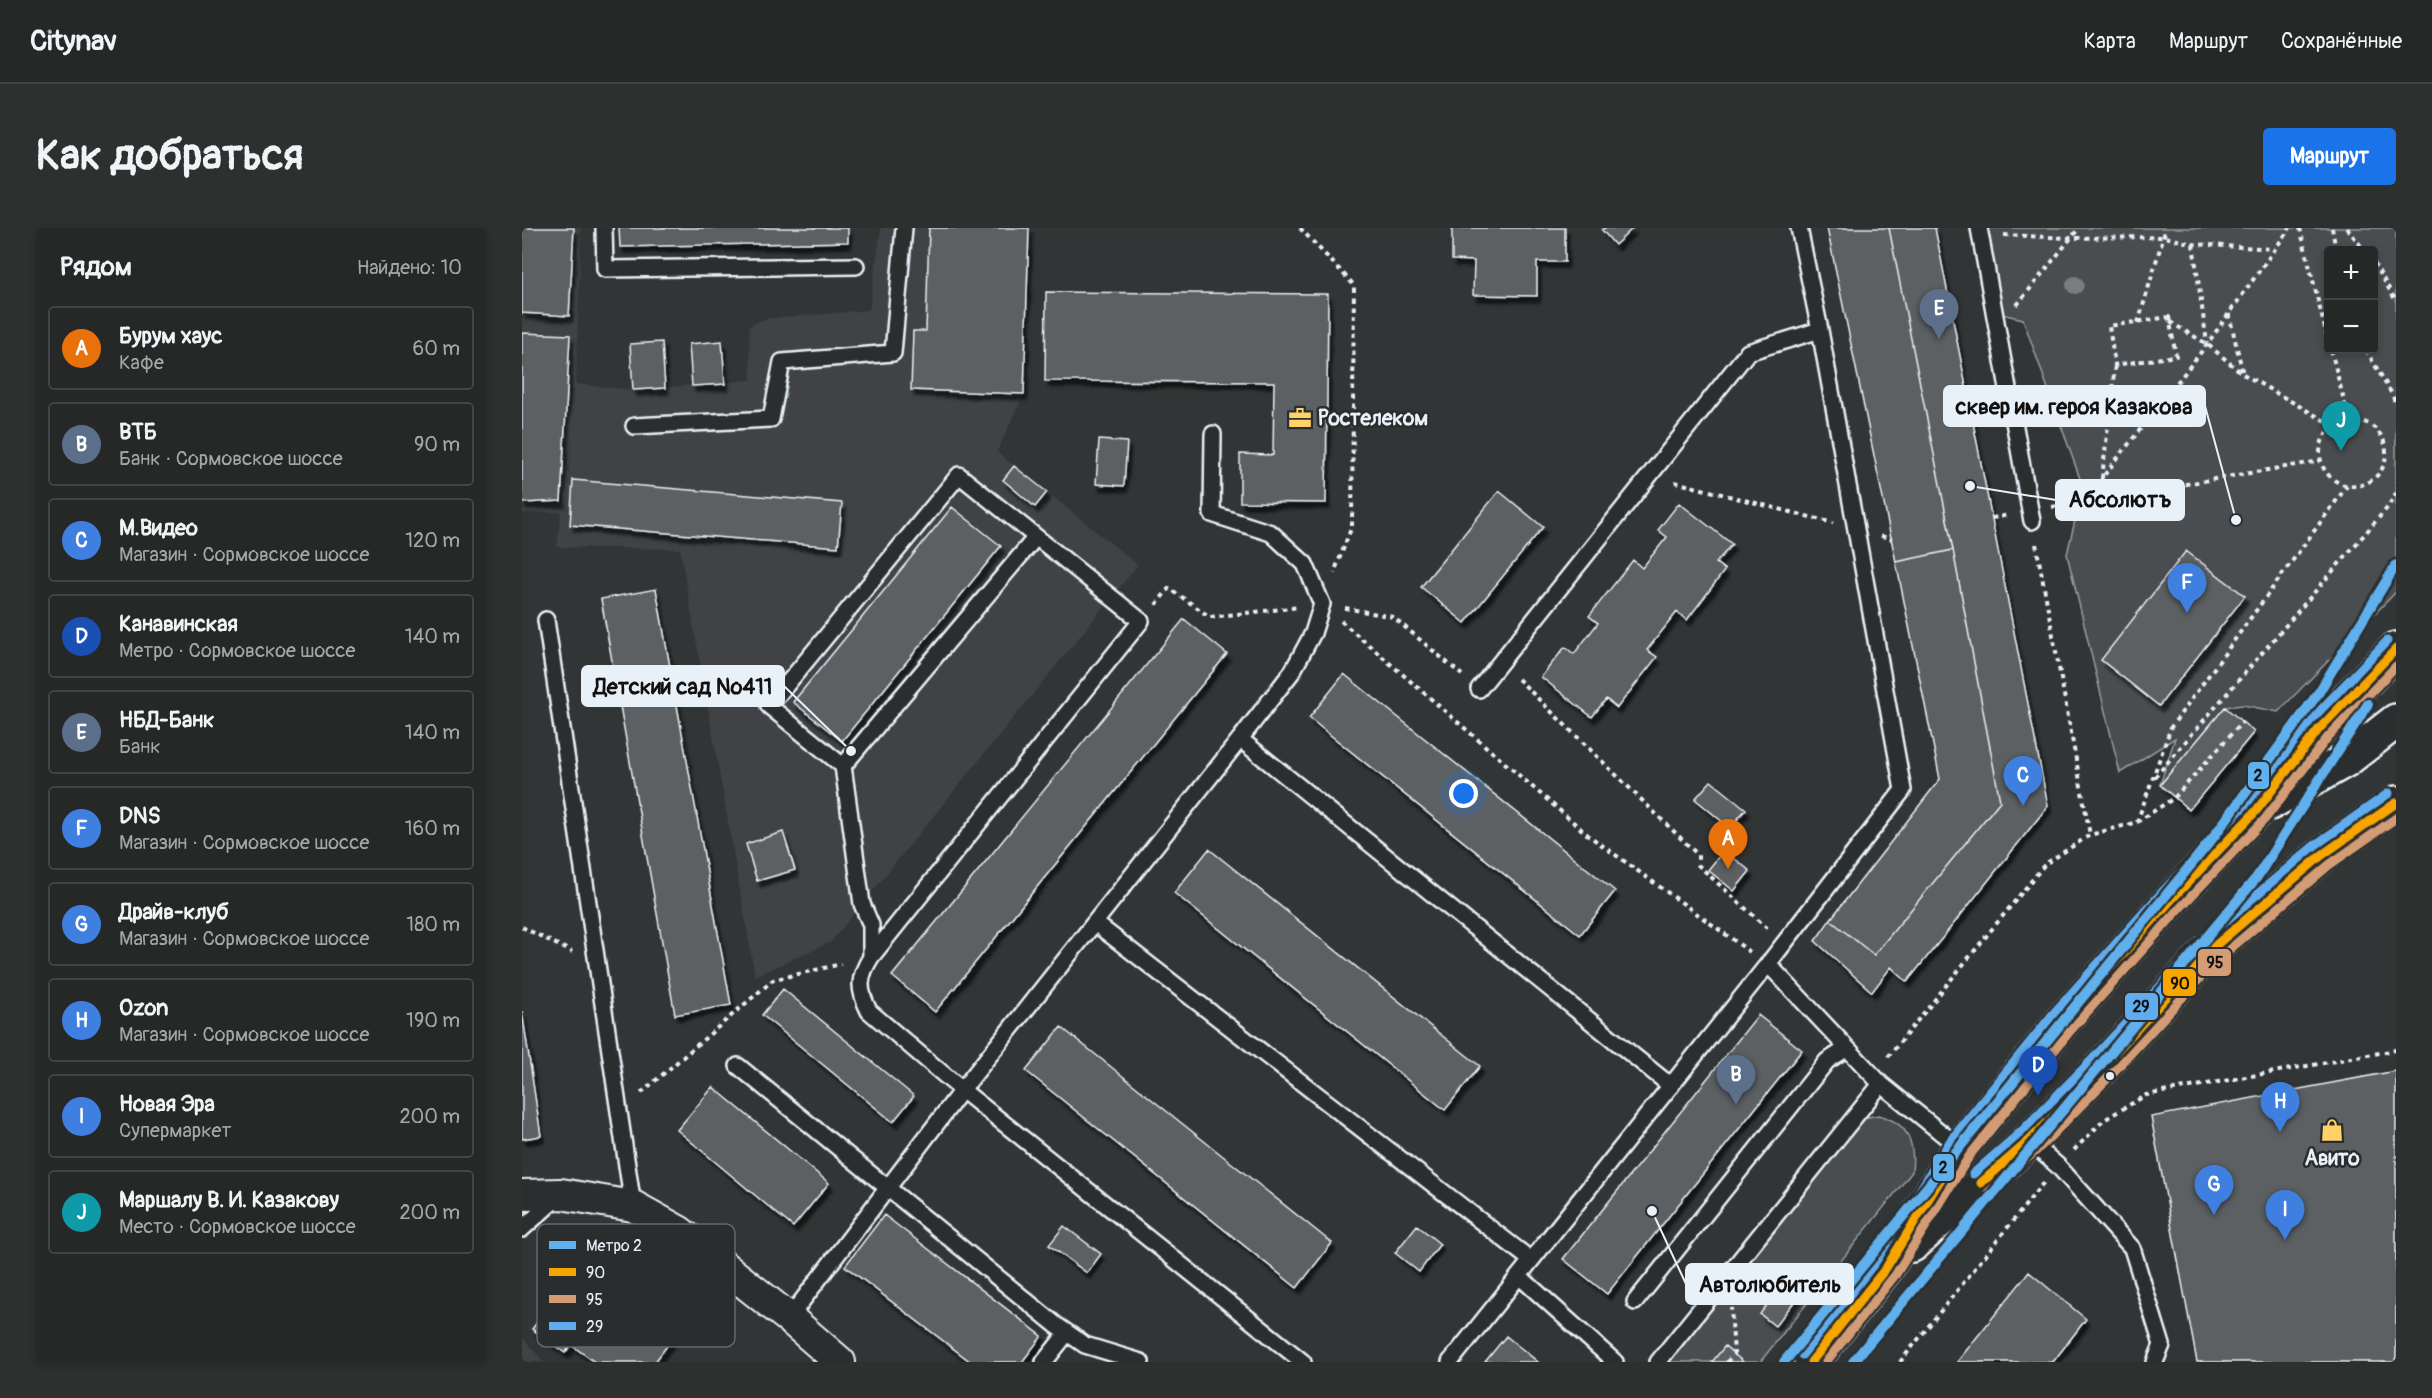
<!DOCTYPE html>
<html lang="ru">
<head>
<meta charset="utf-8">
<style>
  :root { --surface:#262828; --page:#2e3030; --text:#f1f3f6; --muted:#a4a6a8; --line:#424445; --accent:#1a73e8 }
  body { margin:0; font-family:Pangolin,sans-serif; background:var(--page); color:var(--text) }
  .controls { position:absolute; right:18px; top:18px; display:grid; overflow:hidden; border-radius:6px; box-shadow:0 3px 9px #0003 }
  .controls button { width:54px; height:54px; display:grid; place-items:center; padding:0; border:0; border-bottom:2px solid var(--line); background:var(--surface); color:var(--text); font:30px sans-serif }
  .you { position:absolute; left:942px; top:566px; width:21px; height:21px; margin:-15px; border:4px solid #fff; border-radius:50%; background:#1a73e8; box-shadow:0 0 0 9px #1a73e833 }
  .badge { display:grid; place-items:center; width:39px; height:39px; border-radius:50%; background:var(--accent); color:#fff; font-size:20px; font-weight:700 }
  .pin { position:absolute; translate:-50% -50px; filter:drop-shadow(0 2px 3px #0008) }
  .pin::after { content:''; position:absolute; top:32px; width:21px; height:18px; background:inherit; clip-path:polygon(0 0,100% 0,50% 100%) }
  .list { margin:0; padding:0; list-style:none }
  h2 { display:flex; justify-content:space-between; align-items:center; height:78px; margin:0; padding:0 24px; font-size:26px }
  h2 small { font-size:20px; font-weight:400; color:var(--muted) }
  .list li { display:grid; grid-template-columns:39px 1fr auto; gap:18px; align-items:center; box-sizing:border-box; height:84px; margin:0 12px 12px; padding:0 12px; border:2px solid var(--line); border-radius:6px }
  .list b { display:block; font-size:22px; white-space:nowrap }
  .list p { margin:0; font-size:20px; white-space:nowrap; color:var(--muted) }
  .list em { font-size:20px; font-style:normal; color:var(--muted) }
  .map { position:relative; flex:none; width:1874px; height:1134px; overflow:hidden; border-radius:6px }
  header { display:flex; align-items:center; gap:36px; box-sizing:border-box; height:84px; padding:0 30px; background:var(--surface); border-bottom:2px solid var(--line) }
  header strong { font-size:28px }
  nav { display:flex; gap:33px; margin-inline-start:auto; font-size:21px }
  .intro { display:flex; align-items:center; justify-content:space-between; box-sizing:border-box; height:144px; padding:0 36px }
  h1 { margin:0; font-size:42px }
  .button { padding:15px 27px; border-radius:6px; background:var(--accent); color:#fff; font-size:21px; font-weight:700 }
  main { display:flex; gap:36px; padding:0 36px }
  aside { flex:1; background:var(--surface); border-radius:6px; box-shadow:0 3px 9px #0003 }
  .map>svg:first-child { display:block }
  .built { fill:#3f4244 }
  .green { fill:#494d4f; stroke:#989fa4; stroke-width:1.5; fill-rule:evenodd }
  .building { fill:#5c6063; stroke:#e8f1f8; stroke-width:1.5; filter:url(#shadow) }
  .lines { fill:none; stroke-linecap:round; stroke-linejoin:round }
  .lane-casing { stroke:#e8f1f8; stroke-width:20 }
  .street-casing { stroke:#e8f1f8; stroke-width:34 }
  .secondary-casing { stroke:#e8f1f8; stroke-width:38 }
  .path { stroke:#e8f1f8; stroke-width:4; stroke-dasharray:4.5 4.5; stroke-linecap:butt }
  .lane { stroke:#2a2d2e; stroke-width:15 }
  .street { stroke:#2a2d2e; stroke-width:30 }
  .secondary { stroke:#2a2d2e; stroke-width:33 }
  .bus-1-casing { stroke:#2a2d2e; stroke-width:14 }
  .bus-2-casing { stroke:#2a2d2e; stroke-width:14 }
  .bus-3-casing { stroke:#2a2d2e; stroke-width:14 }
  .bus-1 { stroke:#f7a600; stroke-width:9 }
  .bus-2 { stroke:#d39c74; stroke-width:9 }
  .bus-3 { stroke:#60acee; stroke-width:9 }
  .metro-1-casing { stroke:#2a2d2e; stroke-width:15 }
  .metro-1 { stroke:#60b0ee; stroke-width:10 }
  .tree { fill:#777d80 }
  .bus-dot { fill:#e8f1f8; stroke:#2a2d2e; stroke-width:2 }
  .labels { text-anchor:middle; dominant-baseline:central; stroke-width:5; stroke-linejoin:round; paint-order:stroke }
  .poi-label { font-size:21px; font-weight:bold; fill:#e8f1f8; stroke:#2a2d2e; text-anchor:start }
  .key { fill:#2a2d2e; stroke:#63686b; stroke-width:1.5 }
  .key-label { font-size:16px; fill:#e8f1f8 }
  .leader { fill:none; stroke:#e8f1f8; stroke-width:2 }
  .callout-dot { fill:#e8f1f8; stroke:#2a2d2e; stroke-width:2 }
  .callout { fill:#e8f1f8; stroke:#e8f1f8; stroke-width:2 }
  .callout-label { font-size:22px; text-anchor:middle; font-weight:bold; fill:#111 }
  .line-badge { stroke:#2a2d2e; stroke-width:2 }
  .pale-badge-label { font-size:16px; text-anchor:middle; font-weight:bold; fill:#111 }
</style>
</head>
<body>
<header>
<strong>Citynav</strong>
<nav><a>Карта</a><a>Маршрут</a><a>Сохранённые</a></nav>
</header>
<div class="intro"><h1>Как добраться</h1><a class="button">Маршрут</a></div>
<main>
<aside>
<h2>Рядом<small>Найдено: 10</small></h2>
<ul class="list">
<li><span class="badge" style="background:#e8710a">A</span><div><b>Бурум хаус</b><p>Кафе</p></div><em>60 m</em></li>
<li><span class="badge" style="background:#5c6f8a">B</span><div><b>ВТБ</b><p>Банк · Сормовское шоссе</p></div><em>90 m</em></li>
<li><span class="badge" style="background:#3f7fe0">C</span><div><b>М.Видео</b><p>Магазин · Сормовское шоссе</p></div><em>120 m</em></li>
<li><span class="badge" style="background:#1a4fb4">D</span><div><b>Канавинская</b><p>Метро · Сормовское шоссе</p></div><em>140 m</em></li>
<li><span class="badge" style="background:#5c6f8a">E</span><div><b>НБД-Банк</b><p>Банк</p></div><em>140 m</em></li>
<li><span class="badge" style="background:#3f7fe0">F</span><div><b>DNS</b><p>Магазин · Сормовское шоссе</p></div><em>160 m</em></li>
<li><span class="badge" style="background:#3f7fe0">G</span><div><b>Драйв-клуб</b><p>Магазин · Сормовское шоссе</p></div><em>180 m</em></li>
<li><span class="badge" style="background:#3f7fe0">H</span><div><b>Ozon</b><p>Магазин · Сормовское шоссе</p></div><em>190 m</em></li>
<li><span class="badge" style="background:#3f7fe0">I</span><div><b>Новая Эра</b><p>Супермаркет</p></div><em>200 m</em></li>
<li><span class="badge" style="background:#0f9aa8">J</span><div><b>Маршалу В. И. Казакову</b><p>Место · Сормовское шоссе</p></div><em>200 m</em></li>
</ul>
</aside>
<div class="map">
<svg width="1874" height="1134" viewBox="0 0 1874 1134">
  <defs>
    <filter id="shadow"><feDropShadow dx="3.5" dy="6" stdDeviation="1.5" flood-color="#0009"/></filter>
  </defs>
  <rect width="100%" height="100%" fill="#323536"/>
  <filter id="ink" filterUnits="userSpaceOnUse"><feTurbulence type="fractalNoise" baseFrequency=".0167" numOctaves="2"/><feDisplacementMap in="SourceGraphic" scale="12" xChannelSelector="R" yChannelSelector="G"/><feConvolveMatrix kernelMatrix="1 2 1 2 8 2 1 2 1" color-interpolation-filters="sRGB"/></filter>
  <g filter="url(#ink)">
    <!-- built -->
    <path class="built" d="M0,0H59L54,156L111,162L229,152L227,98L242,91L347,82L359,0H507L502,166L475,224L616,337L309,714L233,748L158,321L35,319L39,284L0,285Z
      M0,1109L22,1134H0Z"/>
    <!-- green -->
    <path class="green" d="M1462,0H1874V364L1756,484L1721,477L1703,479L1638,557L1653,510L1598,545L1545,326L1561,259L1501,91L1479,86ZM1806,22H1852V122H1806Z
      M1357,887C1387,896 1393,914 1390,944L1238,1134H1144L1341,890Z"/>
    <!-- building -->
    <path class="building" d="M0,0H52L47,88L0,85Z
      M97,0H326V14L98,19Z
      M407,0H507L502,166L389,162L391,103H404Z
      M930,0H1043V34H1015V68L951,67L952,33L930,32Z
      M1082,0H1111L1093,17L1080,2Z
      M1305,0H1367L1431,322L1374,334Z
      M1367,0H1413L1526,578L1385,754L1369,739L1350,764L1293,713L1308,692L1352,727L1478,573L1431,322Z
      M524,64L806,66L804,275L718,274V226L751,227L752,154L523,153Z
      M0,105L48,107L39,273L0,275Z
      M200,113L203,156L170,158L167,116Z
      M140,114L143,160L111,162L108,116Z
      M577,212L605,214L602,258L574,256Z
      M492,238L525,264L513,279L481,252Z
      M51,252L320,275L316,319L48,297Z
      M977,263L1021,299L943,395L899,359Z
      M1157,275L1210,316L1194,335L1203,342L1165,392L1155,384L1125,422L1135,429L1095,480L1084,471L1070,489L1019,449L1043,419L1052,426L1076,395L1067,388L1111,332L1120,340L1145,309L1136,302Z
      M430,279L479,318L320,513L271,474Z
      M1431,322L1478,573L1352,727L1308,692L1418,551L1374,334Z
      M1664,323L1723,368L1637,478L1579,432Z
      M134,361L209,777L153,787L79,371Z
      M662,391L705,426L413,784L370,748Z
      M822,446L1093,663L1058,707L787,490Z
      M1703,479L1732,504L1667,582L1638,557Z
      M1189,553L1224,581L1208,600L1173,571Z
      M261,604L273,642L235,653L224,616Z
      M687,621L958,838L923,882L652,665Z
      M1202,622L1228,643L1212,663L1186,642Z
      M261,761L392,868L371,894L240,787Z
      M0,783L19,908L0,911Z
      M1236,787L1280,822L1085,1066L1041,1031Z
      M539,799L810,1015L775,1060L504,843Z
      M1874,843V1134H1675L1629,889Z
      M191,859L307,955L271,999L155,902Z
      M362,987L520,1108L500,1134H449L323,1038Z
      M895,997L918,1016L897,1044L873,1025Z
      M542,998L579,1026L565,1045L527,1017Z
      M67,1025L162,1095L133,1134H73L49,1117L43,1125L10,1101Z
      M1272,1042L1288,1054L1253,1098L1238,1086Z
      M1507,1044L1564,1091L1531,1134H1435Z
      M984,1108L1016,1134H963Z
      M1203,1118L1221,1134H1190Z"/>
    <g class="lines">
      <!-- lane casing -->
      <g class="lane-casing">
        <path id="lane" d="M82,0L83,41L334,38
          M1277,0L1298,102
          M1457,0L1510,293
          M112,198L249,191L260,134L371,125L382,0
          M691,206L690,286L749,305L783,336L800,376L791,405L770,444L718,511L1149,858
          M24,392L111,978
          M957,461L1226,124L1298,102L1381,562L1246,736
          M321,538L514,309
          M573,695L1009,1032
          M349,729V697L340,676L321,538L247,478L437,247L619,393L349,729C336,750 336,761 347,783L440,862L781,1134
          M216,838L534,1097L563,1117L619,1134
          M1507,913L1536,938L1610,1020L1640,1117L1633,1134
          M0,1001L37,968
          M997,1048L1093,1134
          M1113,1074L1305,833L1324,821
          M267,1090L440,862L718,511
          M522,1134L545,1105
          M928,1134L1246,736L1359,856L1438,920
          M1136,1134L1359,856"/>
      </g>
      <!-- street casing -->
      <g class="street-casing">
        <path id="street" d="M0,967L39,966L111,978L158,1004L267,1090L318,1134"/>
      </g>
      <!-- secondary casing -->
      <g class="secondary-casing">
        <path id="secondary" d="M1748,575L1824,532L1874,493
          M1390,1017L1507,913L1577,842L1687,723L1800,627L1874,575
          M1289,1134L1364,1040L1438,920L1540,794L1650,671L1734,583L1797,501L1874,421"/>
      </g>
      <!-- path -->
      <path class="path" d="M778,0L832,57L830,298L812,345
        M1778,0L1806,113
        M1810,0L1814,22
        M1825,0L1842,22
        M1482,7L1548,10L1643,9L1671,16L1752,21
        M1671,16L1685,115
        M1852,35L1874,73
        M1495,77L1557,0
        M1707,86L1721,146
        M1647,89L1654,128L1593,137L1587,98Z
        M1648,94L1685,116L1721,146L1812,198
        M1616,95L1644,0
        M1809,122L1827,192
        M1844,122L1870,166L1874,177
        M1798 225a33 33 0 1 1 66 0a33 33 0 1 1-66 0Z
        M1580,250L1593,137
        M1153,254L1311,295
        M1575,272L1580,250L1683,119L1768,0
        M1530,279L1798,233
        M1470,290L1487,287
        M1359,308L1370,311
        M1514,316L1568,607
        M634,377L647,360L688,389L777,379
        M823,380L871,389L940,447
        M819,393L1066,607L1228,724
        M996,451L1176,627V637L1246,701
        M1633,549L1866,279L1874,265
        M1615,594L1649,499L1825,258
        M0,699L50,724
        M1366,829L1523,636L1568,607L1615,594L1652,570L1720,494
        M119,865L251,752L319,736
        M1552,922L1582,892L1624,867L1874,822
        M1205,1134L1212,1126L1209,1080
        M1378,1134L1522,954"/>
      <!-- lane -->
      <use href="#lane" class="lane"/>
      <!-- street -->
      <use href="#street" class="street"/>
      <!-- secondary -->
      <use href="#secondary" class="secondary"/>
      <!-- bus-1 casing -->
      <g class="bus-1-casing">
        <path id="bus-1" d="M1459,955L1507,913L1577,842L1687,723L1800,627L1874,575
          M1289,1134L1364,1040L1438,920L1540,794L1650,671L1734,583L1797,501L1874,421"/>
      </g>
      <!-- bus-2 casing -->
      <g class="bus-2-casing">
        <path id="bus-2" d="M1467,964L1516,921L1586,850L1695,732L1807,637L1874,590
          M1304,1134L1374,1046L1448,927L1549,802L1659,679L1743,591L1806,509L1874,438"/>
      </g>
      <!-- bus-3 casing -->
      <g class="bus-3-casing">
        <path id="bus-3" d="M1451,946L1499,904L1568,834L1679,714L1792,618L1867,565
          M1280,1127L1354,1033L1429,912L1531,786L1641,663L1725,575L1788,493L1865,413"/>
      </g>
      <!-- bus-1 -->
      <use href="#bus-1" class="bus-1"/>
      <!-- bus-2 -->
      <use href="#bus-2" class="bus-2"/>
      <!-- bus-3 -->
      <use href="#bus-3" class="bus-3"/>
      <!-- metro-1 casing -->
      <g class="metro-1-casing">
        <path id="metro-1" d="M1262,1134L1690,611L1797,464L1874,337
          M1331,1134L1735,649L1846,476"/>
      </g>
      <!-- metro-1 -->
      <use href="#metro-1" class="metro-1"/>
    </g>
    <!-- trees -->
    <circle class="tree" cx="1553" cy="57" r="9"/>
  </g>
  <!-- icons -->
  <defs>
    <g id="office-bare" transform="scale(1.8)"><path d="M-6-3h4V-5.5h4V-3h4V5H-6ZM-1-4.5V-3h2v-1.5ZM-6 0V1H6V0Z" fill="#ffd166" stroke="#2a2d2e" stroke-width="2.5" paint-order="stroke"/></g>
    <g id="shop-bare" transform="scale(1.8)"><path d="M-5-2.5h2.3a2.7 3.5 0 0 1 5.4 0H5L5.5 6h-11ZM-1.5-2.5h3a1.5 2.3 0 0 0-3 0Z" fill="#ffd166" stroke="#2a2d2e" stroke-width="2.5" paint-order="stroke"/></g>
  </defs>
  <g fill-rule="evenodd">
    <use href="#office-bare" x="778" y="190"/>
    <use href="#shop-bare" x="1810" y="902"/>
  </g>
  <!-- markers -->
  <circle class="bus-dot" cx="1588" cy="848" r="5"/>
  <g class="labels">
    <!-- poi labels -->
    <g class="poi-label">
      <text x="796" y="190">Ростелеком</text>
      <text x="1810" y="930" text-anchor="middle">Авито</text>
    </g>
  </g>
  <!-- legend -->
  <rect x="15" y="996" width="198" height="123" rx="9" class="key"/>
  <rect x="27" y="1013" width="27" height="8" fill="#60b0ee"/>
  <rect x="27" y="1040" width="27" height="8" fill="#f7a600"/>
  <rect x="27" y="1067" width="27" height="8" fill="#d39c74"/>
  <rect x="27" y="1094" width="27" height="8" fill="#60acee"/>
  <g class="key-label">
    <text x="64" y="1023">Метро 2</text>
    <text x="64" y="1050">90</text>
    <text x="64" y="1077">95</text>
    <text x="64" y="1104">29</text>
  </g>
  <!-- callouts -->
  <path class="leader" d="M1714 292L1683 178M1448 258L1534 272M329 523L262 458M1130 983L1164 1056"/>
  <g class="callout-dot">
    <circle cx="1714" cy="292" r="6"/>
    <circle cx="1448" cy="258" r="6"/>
    <circle cx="329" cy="523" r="6"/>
    <circle cx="1130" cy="983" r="6"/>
  </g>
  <g class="callout">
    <rect x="1422" y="158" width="261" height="40" rx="6"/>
    <rect x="1534" y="252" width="128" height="40" rx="6"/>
    <rect x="60" y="438" width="202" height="40" rx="6"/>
    <rect x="1164" y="1036" width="167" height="40" rx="6"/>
  </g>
  <g class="callout-label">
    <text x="1552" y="186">сквер им. героя Казакова</text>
    <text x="1598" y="279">Абсолютъ</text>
    <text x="161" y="466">Детский сад №411</text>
    <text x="1248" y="1064">Автолюбитель</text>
  </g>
  <g class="line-badge">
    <rect x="1725" y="533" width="23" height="29" rx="6" fill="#60b0ee"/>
    <rect x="1675" y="720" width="35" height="29" rx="6" fill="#d39c74"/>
    <rect x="1640" y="740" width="35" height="29" rx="6" fill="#f7a600"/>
    <rect x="1602" y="764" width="35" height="29" rx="6" fill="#60acee"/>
    <rect x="1410" y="925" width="23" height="29" rx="6" fill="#60b0ee"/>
  </g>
  <g class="pale-badge-label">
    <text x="1736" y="553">2</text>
    <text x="1693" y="740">95</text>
    <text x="1658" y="761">90</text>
    <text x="1619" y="784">29</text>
    <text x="1421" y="945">2</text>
  </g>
</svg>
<div class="controls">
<button>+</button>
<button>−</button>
</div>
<div class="you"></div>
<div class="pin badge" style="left:1206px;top:641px;background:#e8710a">A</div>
<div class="pin badge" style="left:1214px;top:877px;background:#5c6f8a">B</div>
<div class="pin badge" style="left:1501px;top:578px;background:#3f7fe0">C</div>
<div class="pin badge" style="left:1516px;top:868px;background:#1a4fb4">D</div>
<div class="pin badge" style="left:1417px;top:111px;background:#5c6f8a">E</div>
<div class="pin badge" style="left:1665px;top:385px;background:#3f7fe0">F</div>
<div class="pin badge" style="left:1692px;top:987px;background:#3f7fe0">G</div>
<div class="pin badge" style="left:1758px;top:904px;background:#3f7fe0">H</div>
<div class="pin badge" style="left:1763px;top:1012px;background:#3f7fe0">I</div>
<div class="pin badge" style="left:1819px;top:223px;background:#0f9aa8">J</div>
</div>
</main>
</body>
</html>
